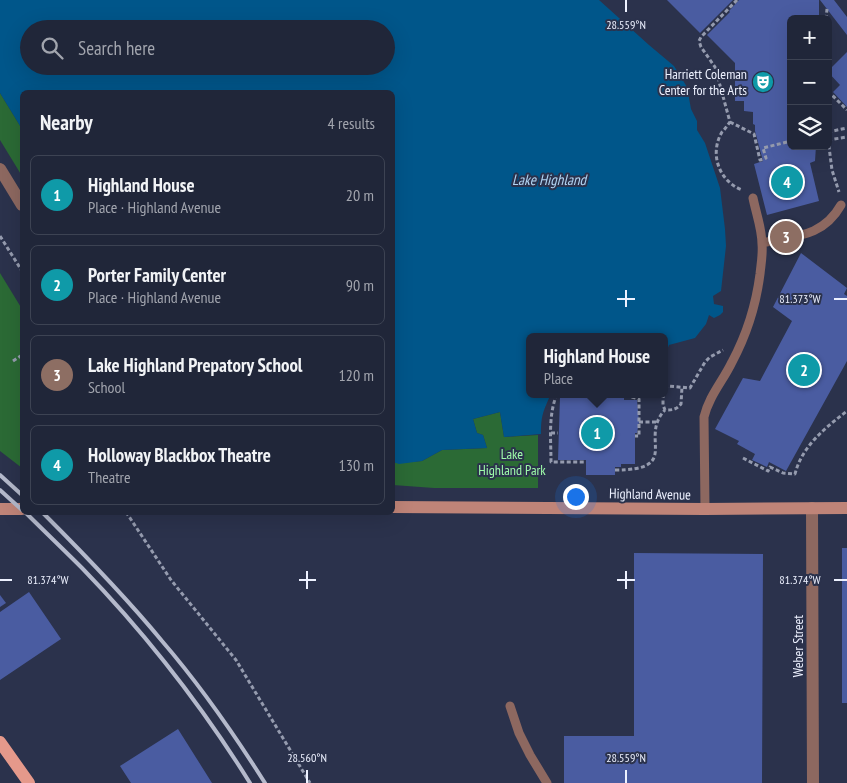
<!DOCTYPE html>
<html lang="en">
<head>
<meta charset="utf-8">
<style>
  :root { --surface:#202639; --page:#2d3244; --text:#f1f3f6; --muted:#a2a5ae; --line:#3d4353; --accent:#f0a27a }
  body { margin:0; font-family:"PT Sans Narrow",sans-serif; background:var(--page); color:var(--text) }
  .controls { position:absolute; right:15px; top:15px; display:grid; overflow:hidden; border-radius:8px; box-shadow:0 5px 20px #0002 }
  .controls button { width:45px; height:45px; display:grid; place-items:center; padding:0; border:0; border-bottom:1px solid var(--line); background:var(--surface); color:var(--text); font:25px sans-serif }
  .you { position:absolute; left:575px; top:496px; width:18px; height:18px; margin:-12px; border:4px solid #fff; border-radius:50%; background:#1a73e8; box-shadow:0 0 0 8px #1a73e833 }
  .badge { display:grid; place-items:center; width:32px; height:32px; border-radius:50%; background:var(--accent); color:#fff; font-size:16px; font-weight:700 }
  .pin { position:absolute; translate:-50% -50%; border:2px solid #fff; box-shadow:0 1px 5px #0006 }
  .popup { position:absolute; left:526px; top:333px; width:142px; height:65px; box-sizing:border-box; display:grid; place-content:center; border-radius:8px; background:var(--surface); filter:drop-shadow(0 1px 4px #0005); font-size:16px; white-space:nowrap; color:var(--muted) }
  .popup b { font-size:19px; color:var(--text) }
  .popup::after { content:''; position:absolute; left:50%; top:100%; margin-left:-10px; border:10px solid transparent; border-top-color:var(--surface) }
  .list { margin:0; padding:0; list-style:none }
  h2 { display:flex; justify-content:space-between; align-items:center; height:65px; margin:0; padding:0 20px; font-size:21px }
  h2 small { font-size:16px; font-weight:400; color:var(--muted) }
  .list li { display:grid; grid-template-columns:32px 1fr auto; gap:15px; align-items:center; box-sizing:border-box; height:80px; margin:0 10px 10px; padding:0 10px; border:1px solid var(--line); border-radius:8px }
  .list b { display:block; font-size:19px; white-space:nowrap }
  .list p { margin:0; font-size:16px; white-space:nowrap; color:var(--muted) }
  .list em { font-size:16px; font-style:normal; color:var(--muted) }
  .icon { flex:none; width:28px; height:28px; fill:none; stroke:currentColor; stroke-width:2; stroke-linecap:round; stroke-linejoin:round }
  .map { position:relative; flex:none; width:847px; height:783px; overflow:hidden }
  .search { position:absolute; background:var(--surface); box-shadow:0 5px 20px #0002; left:20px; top:20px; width:375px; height:55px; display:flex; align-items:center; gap:12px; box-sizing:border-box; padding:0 18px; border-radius:28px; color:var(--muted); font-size:19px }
  .panel { position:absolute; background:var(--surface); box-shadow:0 5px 20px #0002; left:20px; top:90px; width:375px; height:425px; border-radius:8px }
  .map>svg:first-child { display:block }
  .green { fill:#2b6a35 }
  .water { fill:#00568a; fill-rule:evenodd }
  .building { fill:#4a5ca1 }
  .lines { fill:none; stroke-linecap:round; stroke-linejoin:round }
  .path { stroke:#959bae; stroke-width:3; stroke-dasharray:4 2.5; stroke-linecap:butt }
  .lane { stroke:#8d6860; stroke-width:9 }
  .street { stroke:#8d6860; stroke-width:12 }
  .secondary { stroke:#bf8478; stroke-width:12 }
  .primary { stroke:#e5998b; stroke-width:12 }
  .rail { stroke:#b4b9cb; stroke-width:4 }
  .ticks { fill:none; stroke:#edf1ff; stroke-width:2 }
  .labels { text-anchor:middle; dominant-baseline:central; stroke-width:4; stroke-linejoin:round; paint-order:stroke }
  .poi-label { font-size:14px; fill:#edf1ff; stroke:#2b324c; text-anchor:end }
  .park-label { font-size:14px; fill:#9ffbaa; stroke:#2b324c }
  .street-label { font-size:14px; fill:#edf1ff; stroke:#2b324c }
  .water-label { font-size:15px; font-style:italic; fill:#b1d4f3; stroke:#2b324c }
  .ticks-label { font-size:12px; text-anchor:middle; fill:#edf1ff; stroke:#2b324c; stroke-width:4; stroke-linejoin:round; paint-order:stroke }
</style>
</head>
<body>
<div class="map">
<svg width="847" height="783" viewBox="0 0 847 783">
  <rect width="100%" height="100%" fill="#2b324c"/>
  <!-- green -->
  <path class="green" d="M0,93L22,129V176L0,140Z
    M0,273L22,309V468L0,451Z
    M500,412L504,437L538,435V488H434L393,485L392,462L399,463L422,461L442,450L487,448L483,435L477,433L473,419Z"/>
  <!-- water -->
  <path class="water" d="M0,0H599L649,45L674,66L687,87L691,109L697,121V130L705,143L720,188L725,229L726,246L721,291L713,296L714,304L723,306V312L720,315L714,318L709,315L706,324L695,338L669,345L667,350H665L664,337H530V394H551C543,411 541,416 541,434L504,437L500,412L473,419L477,433L483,435L487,448L442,450L422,461L399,464L393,462L392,92H22V129L0,93ZM29,29H386V66H29Z"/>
  <!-- building -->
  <path class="building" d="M667,0H733L700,33Z
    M739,0H819V19H791V146H816L815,161L810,163L819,201L767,215L754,164L763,161L755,131V125L753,124V112L744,111V101H735V63L707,35L730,12L729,11Z
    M820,0H834L847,17V35Z
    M847,52V107L833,92L840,85L828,72V71Z
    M801,253L847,288L844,294L847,296V361L786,471L769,462L767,467L752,460L755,454L737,444L739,441L715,429L743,378L760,381L792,321L773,307Z
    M585,394H611V398H624V400H637L639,422L637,433H635V464H621V467H615V475H586V460H558L560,397H585Z
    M842,548H847V703H842Z
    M634,553L763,554L762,783H564V736H634Z
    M29,592L61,639L0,680V612Z
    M0,595L6,603L0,607Z
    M178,729L212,783H131L120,766Z"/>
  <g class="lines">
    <!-- path -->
    <path class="path" d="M737,0L701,37L699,41L701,47L715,67L730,122C727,126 725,129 722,132C709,154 719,181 742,190
      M826,19L827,9
      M828,91L847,110
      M730,122L754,134L760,160L766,158L763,148L791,141
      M828,132L847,128
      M828,139L832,170L839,192
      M828,140L847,137
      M0,236L22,271
      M13,361L22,355
      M664,388L668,386L690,388L705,362L710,357L723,350
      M557,394C548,415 551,440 551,462H586
      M619,394L639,399V436H635
      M663,394V405L665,410C672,410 676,410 681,404L682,387
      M639,422H656
      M551,433H558
      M743,458L768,471L770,467L783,473L795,474C802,446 825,428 847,411
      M615,470C683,470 638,438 665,410
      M126,512L171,580L236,660L310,783"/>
    <!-- lane -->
    <path class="lane" d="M762,243C795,236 823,237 841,205
      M705,509L704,417C709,396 723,381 732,362C747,334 756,305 760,274C761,264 763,254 762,244C762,229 756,213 753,198
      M510,706L519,733L530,755L547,783"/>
    <!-- street -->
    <path class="street" d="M0,169L22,205
      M812,508L813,783"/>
    <!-- secondary -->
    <path class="secondary" d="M392,507L705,509L847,508
      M0,509H22"/>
    <!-- primary -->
    <path class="primary" d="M0,742L29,783"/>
    <!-- rail -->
    <path class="rail" d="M0,475L22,495
      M0,490L22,510
      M25,512C44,531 63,549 82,568C145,633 202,706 250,783
      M42,512C84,554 125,596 162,641C200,685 234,734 265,783"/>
  </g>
  <!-- ticks -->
  <path class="ticks" d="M626,0V12M626,290V307M617,299H635M834,299H847M307,571V589M626,571V589M0,580H12M299,580H316M617,580H635M834,580H847M307,770V783M626,770V783"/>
  <!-- icons -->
  <defs>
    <g id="theatre-disc" transform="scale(1.125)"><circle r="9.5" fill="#0f9aa8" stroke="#2b324c"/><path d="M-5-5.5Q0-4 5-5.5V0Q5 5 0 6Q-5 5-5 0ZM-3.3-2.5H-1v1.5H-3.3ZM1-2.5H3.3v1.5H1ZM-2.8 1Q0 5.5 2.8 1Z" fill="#fff"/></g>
  </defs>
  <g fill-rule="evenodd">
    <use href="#theatre-disc" x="763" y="82"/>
  </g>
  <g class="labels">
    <!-- poi labels -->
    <g class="poi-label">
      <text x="747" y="74">Harriett Coleman<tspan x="747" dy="16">Center for the Arts</tspan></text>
    </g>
    <!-- park labels -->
    <g class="park-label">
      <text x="512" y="454">Lake<tspan x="512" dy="16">Highland Park</tspan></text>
    </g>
    <!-- street labels -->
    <g class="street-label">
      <text transform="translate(650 494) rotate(1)">Highland Avenue</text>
      <text transform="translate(798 646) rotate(-90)">Weber Street</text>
    </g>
    <!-- water labels -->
    <g class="water-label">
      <text x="549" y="179">Lake Highland</text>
    </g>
  </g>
  <g class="ticks-label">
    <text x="626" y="29">28.559°N</text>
    <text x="800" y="303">81.373°W</text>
    <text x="800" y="584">81.374°W</text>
    <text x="48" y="584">81.374°W</text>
    <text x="307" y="762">28.560°N</text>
    <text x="626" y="762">28.559°N</text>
  </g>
</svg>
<div class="controls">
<button>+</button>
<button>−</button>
<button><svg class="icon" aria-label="layers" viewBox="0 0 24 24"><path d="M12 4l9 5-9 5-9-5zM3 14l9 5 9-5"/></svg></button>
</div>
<div class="you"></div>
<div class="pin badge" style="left:597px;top:433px;background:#0f9aa8">1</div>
<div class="popup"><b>Highland House</b>Place</div>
<div class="pin badge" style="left:804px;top:370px;background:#0f9aa8">2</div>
<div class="pin badge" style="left:786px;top:237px;background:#8d6e63">3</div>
<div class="pin badge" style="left:787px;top:182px;background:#0f9aa8">4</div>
<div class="search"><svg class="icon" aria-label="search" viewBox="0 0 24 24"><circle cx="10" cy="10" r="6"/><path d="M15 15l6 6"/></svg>Search here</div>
<section class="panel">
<h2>Nearby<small>4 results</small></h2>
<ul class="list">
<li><span class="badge" style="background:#0f9aa8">1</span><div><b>Highland House</b><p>Place · Highland Avenue</p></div><em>20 m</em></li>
<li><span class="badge" style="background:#0f9aa8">2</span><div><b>Porter Family Center</b><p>Place · Highland Avenue</p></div><em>90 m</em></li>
<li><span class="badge" style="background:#8d6e63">3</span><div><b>Lake Highland Prepatory School</b><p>School</p></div><em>120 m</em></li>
<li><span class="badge" style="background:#0f9aa8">4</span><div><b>Holloway Blackbox Theatre</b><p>Theatre</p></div><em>130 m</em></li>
</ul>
</section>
</div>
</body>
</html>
